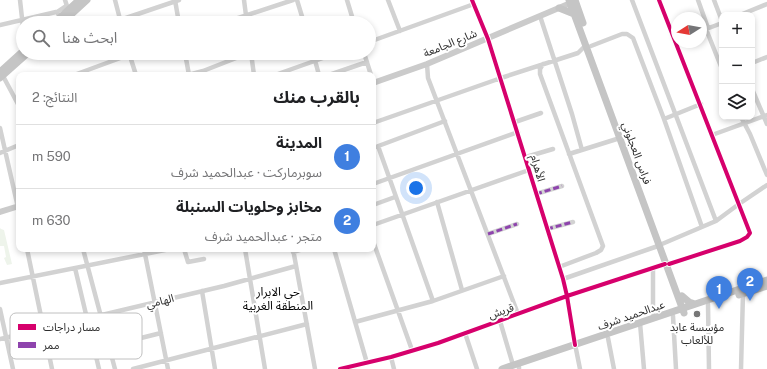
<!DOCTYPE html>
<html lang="ar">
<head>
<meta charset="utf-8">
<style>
  :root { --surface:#fff; --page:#f2f2f2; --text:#202124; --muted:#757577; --line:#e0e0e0; --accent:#d93025 }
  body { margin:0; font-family:"Public Sans","Noto Sans Arabic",sans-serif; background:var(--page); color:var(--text); direction:rtl }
  .controls { position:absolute; right:12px; top:12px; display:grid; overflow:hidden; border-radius:8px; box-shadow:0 2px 6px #0003 }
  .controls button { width:36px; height:36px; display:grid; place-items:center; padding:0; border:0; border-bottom:1px solid var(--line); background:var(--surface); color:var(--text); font:20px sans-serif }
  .compass { position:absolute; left:671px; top:12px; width:36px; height:36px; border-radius:50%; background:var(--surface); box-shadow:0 2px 6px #0003; rotate:259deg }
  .you { position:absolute; left:416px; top:188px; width:14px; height:14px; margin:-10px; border:3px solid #fff; border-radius:50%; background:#1a73e8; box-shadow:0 0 0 6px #1a73e833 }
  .badge { display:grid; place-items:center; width:26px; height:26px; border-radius:50%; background:var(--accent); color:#fff; font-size:13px; font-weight:700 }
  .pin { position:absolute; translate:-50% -33px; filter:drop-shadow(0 1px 2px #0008) }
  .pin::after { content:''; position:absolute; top:21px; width:14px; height:12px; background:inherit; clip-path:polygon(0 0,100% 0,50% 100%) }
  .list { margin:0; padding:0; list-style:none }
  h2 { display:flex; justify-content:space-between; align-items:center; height:52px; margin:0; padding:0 16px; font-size:17px }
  h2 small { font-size:13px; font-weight:400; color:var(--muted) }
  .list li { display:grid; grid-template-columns:26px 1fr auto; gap:12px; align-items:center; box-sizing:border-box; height:64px; padding:0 16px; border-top:1px solid var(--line) }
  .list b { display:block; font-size:15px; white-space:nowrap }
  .list p { margin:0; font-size:13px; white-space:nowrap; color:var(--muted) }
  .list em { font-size:13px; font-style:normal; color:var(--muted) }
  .icon { flex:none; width:22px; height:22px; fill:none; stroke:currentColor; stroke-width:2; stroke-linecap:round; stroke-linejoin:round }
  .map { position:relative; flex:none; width:767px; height:369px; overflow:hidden; direction:ltr }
  .search { position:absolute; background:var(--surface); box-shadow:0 2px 6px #0003; left:16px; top:16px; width:360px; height:44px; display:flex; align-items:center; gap:10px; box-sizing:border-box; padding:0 14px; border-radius:22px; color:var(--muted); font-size:15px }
  .panel { position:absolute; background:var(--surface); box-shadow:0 2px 6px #0003; left:16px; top:72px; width:360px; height:180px; border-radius:8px; direction:rtl }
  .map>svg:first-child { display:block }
  .green { fill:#eef4eb }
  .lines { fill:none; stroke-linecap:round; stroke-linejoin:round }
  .minor { stroke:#d2d2d2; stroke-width:4.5 }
  .secondary { stroke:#cbcbcb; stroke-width:6 }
  .primary { stroke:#c5c5c5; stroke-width:7 }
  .quiet { stroke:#8e44ad; stroke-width:3; stroke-dasharray:6 3; stroke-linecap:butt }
  .cycleway-casing { stroke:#fff; stroke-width:6 }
  .cycleway { stroke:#d6006c; stroke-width:4 }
  .poi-dot { fill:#767676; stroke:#fff; stroke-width:1.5 }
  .labels { text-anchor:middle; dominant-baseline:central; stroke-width:4; stroke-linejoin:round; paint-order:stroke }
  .street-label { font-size:11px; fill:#2d2d2d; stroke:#fff }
  .poi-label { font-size:11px; fill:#2d2d2d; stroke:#fff }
  .neighbourhood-label { font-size:12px; fill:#000; stroke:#fff }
  .key { fill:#fff; stroke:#c0c0c0; stroke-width:1 }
  .key-label { font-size:11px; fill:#2d2d2d }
</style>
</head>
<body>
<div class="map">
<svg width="767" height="369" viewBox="0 0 767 369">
  <rect width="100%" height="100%" fill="#fff"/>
  <!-- green -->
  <path class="green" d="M0,228L1,229L4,230L12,264L7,265L4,258L6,257L4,246H0Z"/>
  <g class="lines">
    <!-- minor -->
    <path class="minor" d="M20,0L23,27
      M65,0L68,9
      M115,0L121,23
      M175,0L179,23
      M244,0L247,23
      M297,0L304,23
      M347,0L354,23
      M388,0L400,31
      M472,0L488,39L563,279L567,296L575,345
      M632,0L716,221
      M659,0L750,233L747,237L740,241L669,264
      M698,0L708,28
      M714,0L722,21
      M57,12L66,6
      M740,15L767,4
      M540,16L572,114L582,150
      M120,20L179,0
      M223,23L293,0
      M0,25L56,12H57L60,17
      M706,29L722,69
      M701,31L722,23
      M369,42L474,4
      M591,46L622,34H627L633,38L664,119L702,227
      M129,53L136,75
      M185,53L189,75
      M251,53L254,75
      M313,53L319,75
      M364,53L371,75
      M752,63L767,57
      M427,64L428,78L518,314
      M543,64L540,69V74L603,246L601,250L596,253L559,267
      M74,75L134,53
      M188,75L203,71L249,53
      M275,75L337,53
      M329,75L367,62
      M3,76L19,106
      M752,89L767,124
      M741,117L750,134L767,175
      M664,119L701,104
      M515,122L541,113
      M373,123L501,78L578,53L585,46
      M0,128L19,212
      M712,135L767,115
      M378,146L433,301
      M373,148L445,121
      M0,153L19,145
      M569,154L620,138
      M526,157L553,149
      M373,184L518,132
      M536,194L562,186
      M437,202L462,290
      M373,205L395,197
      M373,225L529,170
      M547,229L573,222
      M488,234L517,224
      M373,241L412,350
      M662,244L716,221L739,204L767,185
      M27,249L52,369
      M83,249L115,369
      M144,249L168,369
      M184,249L188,262L204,259
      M245,249L265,369
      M293,249L315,369
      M334,249L367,363
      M293,252L303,249
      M75,268L99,369
      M653,269V319
      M563,279L658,246
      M0,283L170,249
      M202,291L215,369
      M708,304L709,369
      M0,309L13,369
      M673,316L676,369
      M500,321L513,365
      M355,322L433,301L504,276
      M640,323L644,369
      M465,333L477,369
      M608,338L614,369
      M0,339L224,286L296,266
      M109,346L161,333
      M576,349L580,369
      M391,357L394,369
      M519,367V369
      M133,369L307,324
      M340,369L391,357L438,343L567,296L665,264
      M741,369L743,293"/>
    <!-- secondary -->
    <path class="secondary" d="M373,83L427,64L573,2
      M0,212L19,206"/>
    <!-- primary -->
    <path class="primary" d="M569,0L684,313
      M575,0L583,23
      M559,8L574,14
      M54,23L79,0
      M62,23L87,0
      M0,72L23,51
      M0,78L28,53
      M739,295L767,286
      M682,296L689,302L695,304
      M502,369L767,280"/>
    <!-- quiet -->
    <path class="quiet" d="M536,194L562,186
      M547,229L573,222
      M488,234L517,224"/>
    <!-- cycleway casing -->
    <g class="cycleway-casing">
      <path id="cycleway" d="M472,0L488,39L563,279L567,296L575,345
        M659,0L750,233L747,237L740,241L669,264
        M340,369L391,357L438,343L567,296L665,264"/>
    </g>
    <!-- cycleway -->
    <use href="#cycleway" class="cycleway"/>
  </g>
  <!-- markers -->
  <circle class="poi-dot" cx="697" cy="314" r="4"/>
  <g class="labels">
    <!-- street labels -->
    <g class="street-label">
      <text transform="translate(450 43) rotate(-22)">شارع الجامعة</text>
      <text transform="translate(637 153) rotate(70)">فراس العجلوني</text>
      <text transform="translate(538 168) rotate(74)">الأهرام</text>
      <text transform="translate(160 301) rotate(-14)">الهامي</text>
      <text transform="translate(501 311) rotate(-19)">قريش</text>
      <text transform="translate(631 315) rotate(-19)">عبدالحميد شرف</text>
    </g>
    <!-- poi labels -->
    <g class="poi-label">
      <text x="697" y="327">مؤسسة عابد<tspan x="697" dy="13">للألعاب</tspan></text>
    </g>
    <!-- neighbourhood labels -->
    <g class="neighbourhood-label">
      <text x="278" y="292">حي الابرار<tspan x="278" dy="14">المنطقة الغربية</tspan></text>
    </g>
  </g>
  <!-- legend -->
  <rect x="10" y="313" width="132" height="46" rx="6" class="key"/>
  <rect x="18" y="324" width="18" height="6" fill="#d6006c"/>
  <rect x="18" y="342" width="18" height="6" fill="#8e44ad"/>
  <g class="key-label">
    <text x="43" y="331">مسار دراجات</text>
    <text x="43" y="349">ممر</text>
  </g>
</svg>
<div class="controls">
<button>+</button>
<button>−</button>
<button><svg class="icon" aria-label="layers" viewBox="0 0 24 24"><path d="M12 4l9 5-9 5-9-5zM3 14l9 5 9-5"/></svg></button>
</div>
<svg class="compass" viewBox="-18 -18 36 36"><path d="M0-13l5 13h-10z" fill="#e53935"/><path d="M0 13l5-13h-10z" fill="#757577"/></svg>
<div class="you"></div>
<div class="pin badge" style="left:719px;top:309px;background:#3f7fe0">1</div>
<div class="pin badge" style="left:750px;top:301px;background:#3f7fe0">2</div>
<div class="search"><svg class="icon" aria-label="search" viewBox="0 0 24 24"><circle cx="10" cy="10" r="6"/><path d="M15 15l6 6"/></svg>ابحث هنا</div>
<section class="panel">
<h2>بالقرب منك<small>النتائج: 2</small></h2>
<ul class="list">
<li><span class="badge" style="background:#3f7fe0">1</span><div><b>المدينة</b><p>سوبرماركت · عبدالحميد شرف</p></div><em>590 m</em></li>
<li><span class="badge" style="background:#3f7fe0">2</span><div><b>مخابز وحلويات السنبلة</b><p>متجر · عبدالحميد شرف</p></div><em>630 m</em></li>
</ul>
</section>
</div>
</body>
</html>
